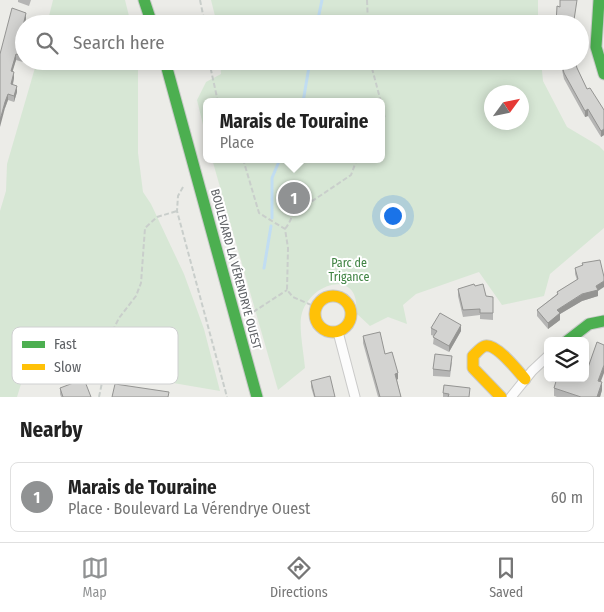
<!DOCTYPE html>
<html lang="en">
<head>
<meta charset="utf-8">
<style>
  :root { --surface:#fff; --page:#f2f2f2; --text:#222; --muted:#767676; --line:#e0e0e0; --accent:#909293 }
  body { margin:0; font-family:"Fira Sans Condensed",sans-serif; background:var(--page); color:var(--text) }
  .controls { position:absolute; right:15px; bottom:15px; display:grid; overflow:hidden; border-radius:8px; box-shadow:0 2px 12px #0003 }
  .controls button { width:45px; height:45px; display:grid; place-items:center; padding:0; border:0; border-bottom:1px solid var(--line); background:var(--surface); color:var(--text); font:25px sans-serif }
  .compass { position:absolute; left:484px; top:85px; width:45px; height:45px; border-radius:50%; background:var(--surface); box-shadow:0 2px 12px #0003; rotate:57deg }
  .you { position:absolute; left:392px; top:215px; width:18px; height:18px; margin:-12px; border:4px solid #fff; border-radius:50%; background:#1a73e8; box-shadow:0 0 0 8px #1a73e833 }
  .badge { display:grid; place-items:center; width:32px; height:32px; border-radius:50%; background:var(--accent); color:#fff; font-size:16px; font-weight:700 }
  .pin { position:absolute; translate:-50% -50%; border:2px solid #fff; box-shadow:0 1px 5px #0006 }
  .popup { position:absolute; left:203px; top:98px; width:182px; height:65px; box-sizing:border-box; display:grid; place-content:center; border-radius:8px; background:var(--surface); filter:drop-shadow(0 1px 4px #0005); font-size:16px; white-space:nowrap; color:var(--muted) }
  .popup b { font-size:19px; color:var(--text) }
  .popup::after { content:''; position:absolute; left:50%; top:100%; margin-left:-10px; border:10px solid transparent; border-top-color:var(--surface) }
  .list { margin:0; padding:0; list-style:none }
  h2 { display:flex; justify-content:space-between; align-items:center; height:65px; margin:0; padding:0 20px; font-size:21px }
  h2 small { font-size:16px; font-weight:400; color:var(--muted) }
  .list li { display:grid; grid-template-columns:32px 1fr auto; gap:15px; align-items:center; box-sizing:border-box; height:70px; margin:0 10px 10px; padding:0 10px; border:1px solid var(--line); border-radius:8px }
  .list b { display:block; font-size:19px; white-space:nowrap }
  .list p { margin:0; font-size:16px; white-space:nowrap; color:var(--muted) }
  .list em { font-size:16px; font-style:normal; color:var(--muted) }
  .icon { flex:none; width:28px; height:28px; fill:none; stroke:currentColor; stroke-width:2; stroke-linecap:round; stroke-linejoin:round }
  .map { position:relative; flex:none; width:604px; height:397px; overflow:hidden }
  .search { position:absolute; background:var(--surface); box-shadow:0 2px 12px #0003; left:15px; right:15px; top:15px; height:55px; display:flex; align-items:center; gap:12px; box-sizing:border-box; padding:0 18px; border-radius:28px; color:var(--muted); font-size:19px }
  .sheet { height:145px; background:var(--surface) }
  nav { display:flex; justify-content:space-around; align-items:center; box-sizing:border-box; height:70px; border-top:1px solid var(--line); background:var(--surface); font-size:14px; color:var(--muted) }
  nav a { display:grid; justify-items:center; gap:2px }
  nav .on { color:var(--accent) }
  .map>svg:first-child { display:block }
  .green { fill:#d7e7d5; fill-rule:evenodd }
  .lines { fill:none; stroke-linecap:round; stroke-linejoin:round }
  .stream { stroke:#c1ddf2; stroke-width:3 }
  .street-casing { stroke:#cacac9; stroke-width:11 }
  .fast-casing { stroke:#c9cac9; stroke-width:13 }
  .slow-casing { stroke:#c9cac9; stroke-width:13 }
  .path { stroke:#c9cecb; stroke-width:2; stroke-dasharray:5 2.5; stroke-linecap:butt }
  .street { stroke:#fcfcfc; stroke-width:9 }
  .fast { stroke:#4caf50; stroke-width:11 }
  .slow { stroke:#ffc107; stroke-width:11 }
  .wall { fill:#b5b5b4 }
  .shaded-wall { fill:#949492 }
  .building { fill:#d3d3d1; stroke:#949492 }
  .labels { text-anchor:middle; dominant-baseline:central; stroke-width:4; stroke-linejoin:round; paint-order:stroke }
  .park-label { font-size:12px; fill:#3f8342; stroke:#fff }
  .street-label { font-size:12px; fill:#5e6165; stroke:#fff }
  .key { fill:#fff; stroke:#cfd0d1; stroke-width:1 }
  .key-label { font-size:14px; fill:#5e6165 }
</style>
</head>
<body>
<div class="map">
<svg width="604" height="397" viewBox="0 0 604 397">
  <rect width="100%" height="100%" fill="#ecece8"/>
  <!-- green -->
  <path class="green" d="M53,0H125L131,24H47Z
    M211,0H538V24H217Z
    M37,61H138V153L143,192L151,204L184,274L204,329L220,391L50,362L21,384L17,397H0V211L6,191L7,164Z
    M220,61H541L543,81L567,127L599,146L604,151V228L550,274L544,296L502,305L479,272L416,294L403,305L407,324L388,317L370,326L356,313C361,269 312,281 302,313C298,325 304,354 305,368L278,390L212,159H382V102H206V137L197,100L206,82L221,74ZM492,92H522V122H492Z"/>
  <g class="lines">
    <!-- stream -->
    <path class="stream" d="M317,24L322,0
      M303,102L310,61
      M272,218V178L280,159
      M264,268L271,226"/>
    <!-- street casing -->
    <g class="street-casing">
      <path id="street" d="M338,332L355,397
        M511,397L532,371L548,356"/>
    </g>
    <!-- fast casing -->
    <g class="fast-casing">
      <path id="fast" d="M144,0L152,24
        M599,0L596,47L604,74
        M165,61L257,397
        M567,341L589,324L604,321"/>
    </g>
    <!-- slow casing -->
    <g class="slow-casing">
      <path id="slow" d="M315 314a18 18 0 1 1 36 0a18 18 0 1 1-36 0Z
        M501,397L473,368V356C477,352 481,347 485,346C496,343 518,371 525,379"/>
    </g>
    <!-- path -->
    <path class="path" d="M200,0L205,24
      M367,0L368,24
      M209,61L218,102
      M370,61L381,102
      M382,105L385,119L382,122
      M243,159L259,213L285,229L288,248L287,290L293,297L316,307
      M183,187L178,196L177,211L227,397
      M293,214L351,175L357,159
      M285,229C293,218 294,213 289,201
      M247,316L287,290
      M99,397L113,330L119,318L136,296L141,283L145,228L157,217L177,211"/>
    <!-- street -->
    <use href="#street" class="street"/>
    <!-- fast -->
    <use href="#fast" class="fast"/>
    <!-- slow -->
    <use href="#slow" class="slow"/>
  </g>
  <!-- wall -->
  <path class="wall" d="M18,0H31L29,6L18,2Z
    M26,19L20,43L24,44L23,62L16,60L12,71L14,78L13,85L17,92L14,102L8,100L5,108L0,54Z
    M560,61H575L577,68L587,89L604,110V135L601,137L588,116L585,117L564,79Z
    M582,263L598,291V296L582,301L560,314V320L548,329L537,316V310L557,294V292L577,280L575,274V268L582,266Z
    M475,286L486,296L493,297V320L480,319V315L463,317L458,296V289Z
    M431,328L461,331L449,352L433,344L434,336L431,335Z
    M363,336L385,354L398,379L397,380L401,397H378L363,343Z
    M452,362L450,377L433,376V369Z
    M564,380L601,382L602,390L600,397H557L554,396V388Z
    M311,381L335,397H314L311,387Z
    M60,388L91,397H61L60,394Z
    M443,393L470,397H443Z"/>
  <!-- shaded-wall -->
  <path class="shaded-wall" d="M26,13V19L25,24H24V27L19,49V43Z
    M16,54V60L11,77V71Z
    M14,72V78L11,91V84Z
    M17,86V92L14,102V96Z
    M8,94V100L5,108L0,127V120L5,102Z
    M588,109V116L585,117V111Z
    M604,129V135L601,137V131Z
    M604,281V287L598,291V296L582,301L560,314V320L548,329V323L557,310Z
    M461,325V331L449,352V346Z
    M604,365V373L598,389V381Z
    M398,373V379L395,380V374Z
    M602,382V390L600,397H597Z"/>
  <!-- building -->
  <path class="building" d="M560,0H577L574,20H571L572,24H556L557,6L560,7Z
    M12,8L26,13L19,43L24,44V54L23,56L16,54L11,71L14,72L11,84L17,86L14,96L8,94L5,102L0,120V54Z
    M561,61H575L577,68L587,89L590,88L604,110V129L601,131L588,109L585,111L564,73Z
    M600,260L604,277V281L596,286L598,290L582,294L557,310L560,313L548,323L537,310L558,294L557,292L578,279L575,268L583,265L582,263Z
    M474,284L475,286L483,284L486,296L493,297V313H480V309L463,310L458,289Z
    M440,313L461,325L449,346L433,337L437,331L431,328Z
    M380,332L385,354L392,352L398,373L395,374L401,397H380L363,336Z
    M597,342L604,345V365L598,381L602,382L597,397H581L554,388L557,378L564,380L565,378H585V376Z
    M435,354L452,356L450,371L433,369Z
    M330,376L335,397H315L311,381Z
    M84,379L91,397H63L60,388Z
    M115,384L169,392L168,397H112Z
    M444,385L470,388L469,397H448L449,394L443,393Z"/>
  <g class="labels">
    <!-- park labels -->
    <g class="park-label">
      <text x="349" y="263">Parc de<tspan x="349" dy="14">Trigance</tspan></text>
    </g>
    <!-- street labels -->
    <g class="street-label">
      <text transform="translate(236 269) rotate(75)">BOULEVARD LA VÉRENDRYE OUEST</text>
    </g>
  </g>
  <!-- legend -->
  <rect x="12" y="327" width="166" height="57" rx="8" class="key"/>
  <rect x="22" y="341" width="23" height="7" fill="#4caf50"/>
  <rect x="22" y="364" width="23" height="6" fill="#ffc107"/>
  <g class="key-label">
    <text x="54" y="349">Fast</text>
    <text x="54" y="372">Slow</text>
  </g>
</svg>
<div class="controls">
<button><svg class="icon" aria-label="layers" viewBox="0 0 24 24"><path d="M12 4l9 5-9 5-9-5zM3 14l9 5 9-5"/></svg></button>
</div>
<svg class="compass" viewBox="-18 -18 36 36"><path d="M0-13l5 13h-10z" fill="#e53935"/><path d="M0 13l5-13h-10z" fill="#767676"/></svg>
<div class="you"></div>
<div class="pin badge" style="left:294px;top:198px">1</div>
<div class="popup"><b>Marais de Touraine</b>Place</div>
<div class="search"><svg class="icon" aria-label="search" viewBox="0 0 24 24"><circle cx="10" cy="10" r="6"/><path d="M15 15l6 6"/></svg>Search here</div>
</div>
<section class="sheet">
<h2>Nearby<small></small></h2>
<ul class="list">
<li><span class="badge">1</span><div><b>Marais de Touraine</b><p>Place · Boulevard La Vérendrye Ouest</p></div><em>60 m</em></li>
</ul>
</section>
<nav>
<a class="on"><svg class="icon" aria-label="map" viewBox="0 0 24 24"><path d="M3 6l6-2 6 2 6-2v14l-6 2-6-2-6 2zM9 4v14M15 6v14"/></svg>Map</a>
<a><svg class="icon" aria-label="directions" viewBox="0 0 24 24"><path d="M12 3l9 9-9 9-9-9zM9 14v-3h6M13 9l2 2-2 2"/></svg>Directions</a>
<a><svg class="icon" aria-label="saved" viewBox="0 0 24 24"><path d="M7 4h10v16l-5-4-5 4z"/></svg>Saved</a>
</nav>
</body>
</html>
